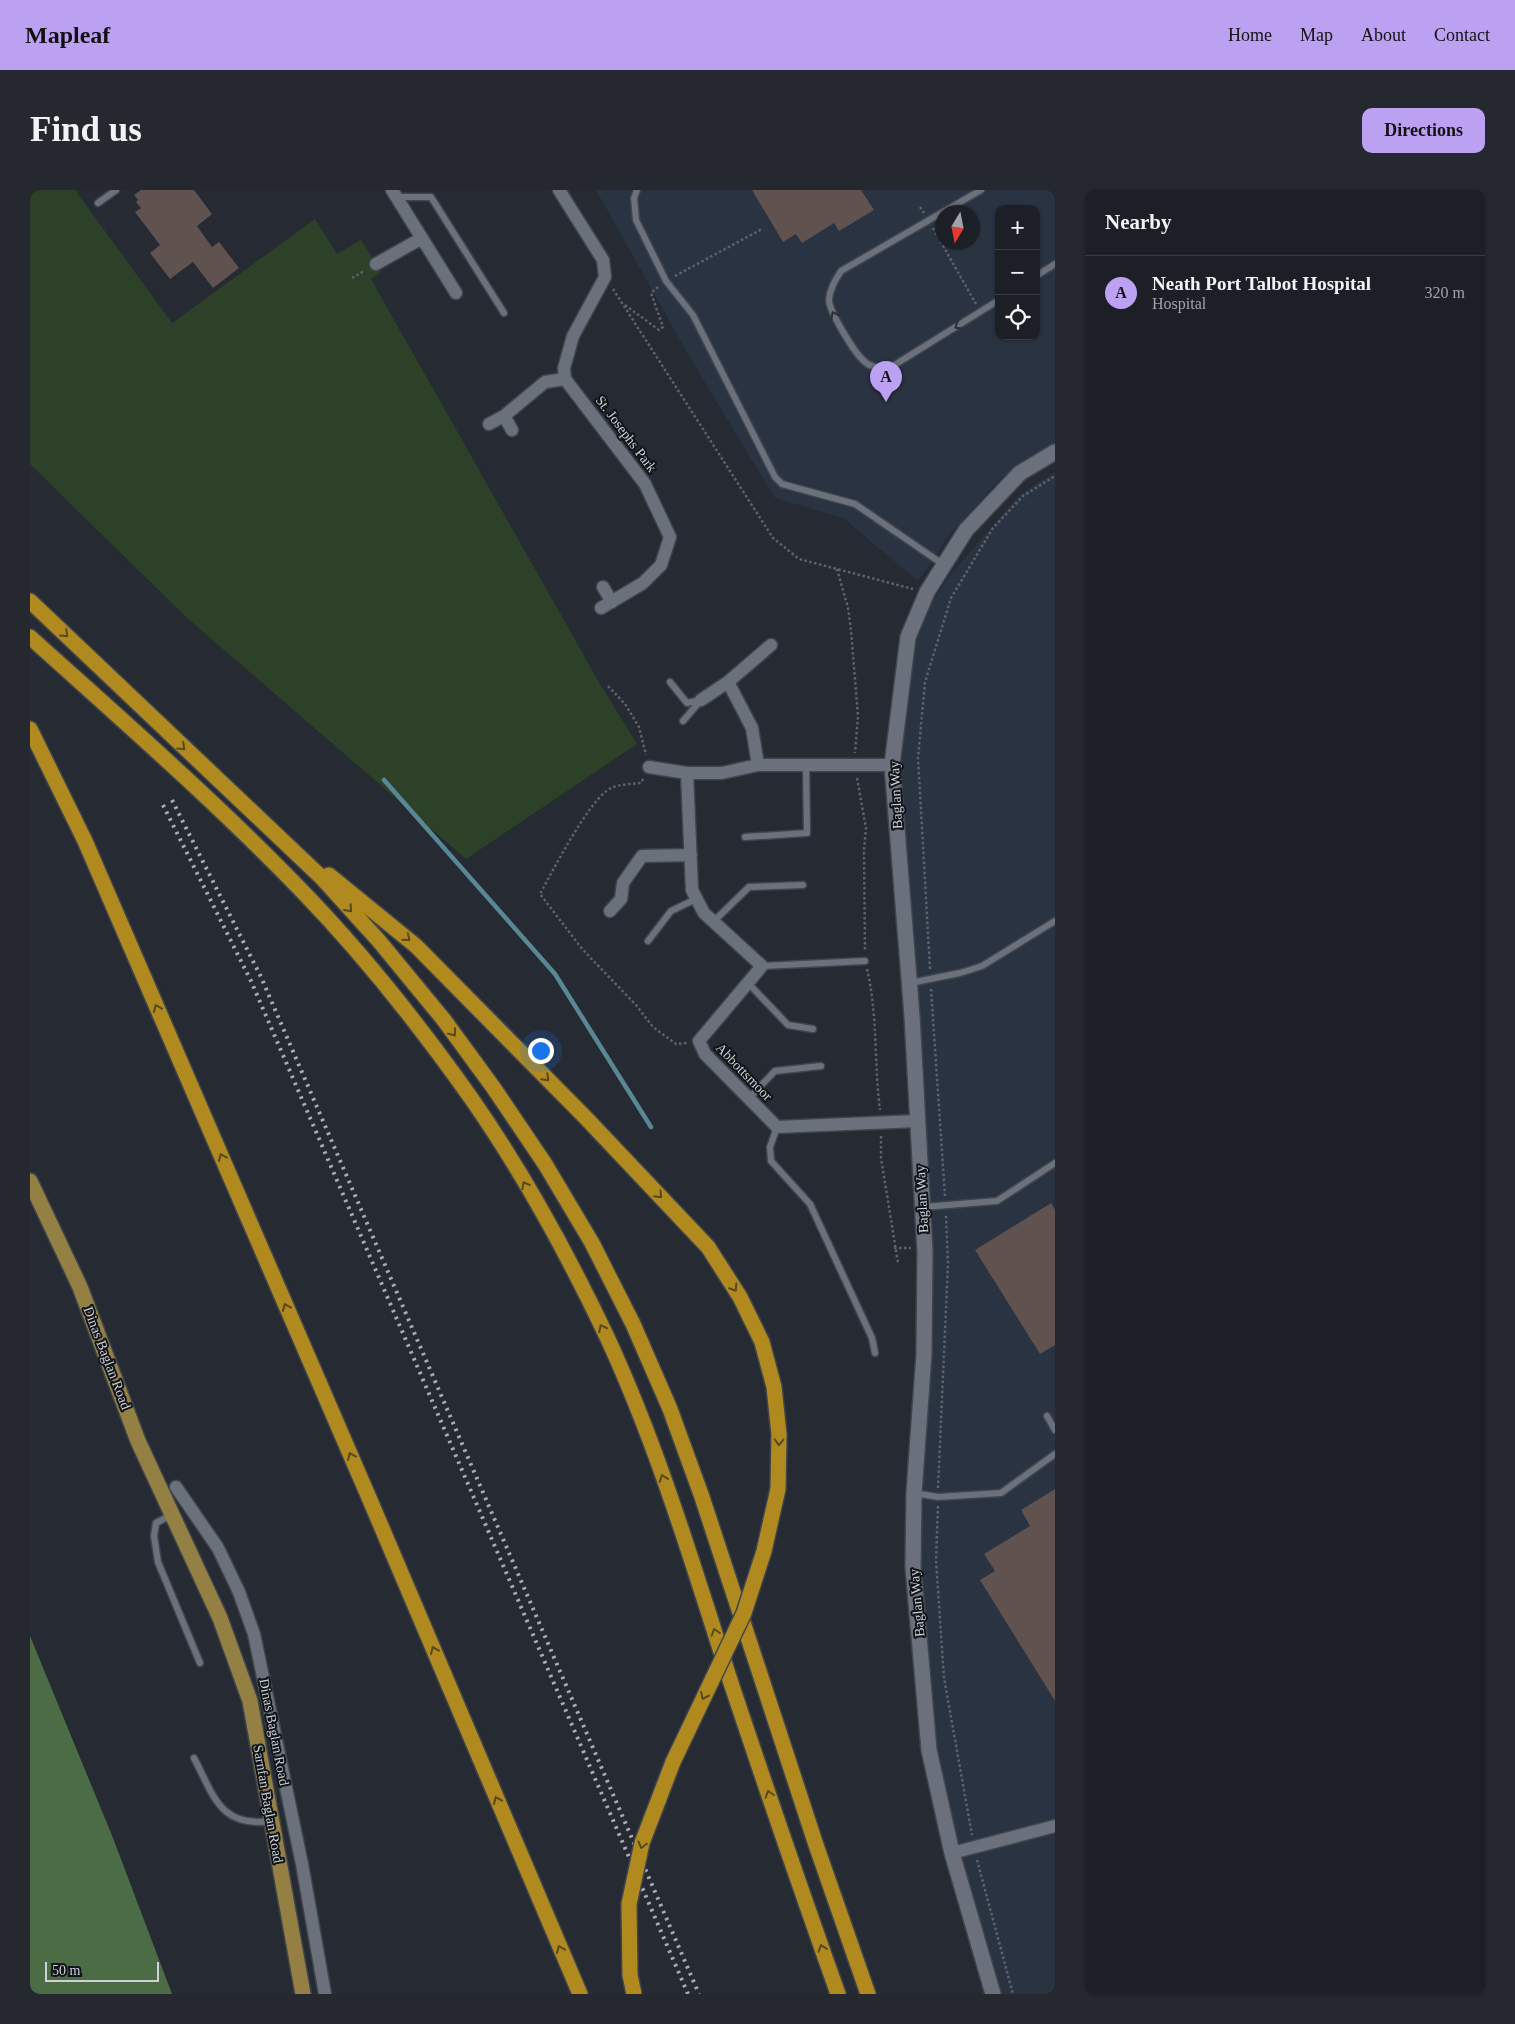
<!DOCTYPE html>
<html lang="en">
<head>
<meta charset="utf-8">
<style>
  :root { --surface:#1c2026; --page:#25282e; --text:#f1f3f6; --muted:#a0a3a7; --line:#3a3e43; --accent:#bca0f2 }
  body { margin:0; font-family:Georgia,serif; background:var(--page); color:var(--text) }
  .controls { position:absolute; right:15px; top:15px; display:grid; overflow:hidden; border-radius:10px; box-shadow:0 1px 4px #0004 }
  .controls button { width:45px; height:45px; display:grid; place-items:center; padding:0; border:0; border-bottom:1px solid var(--line); background:var(--surface); color:var(--text); font:25px sans-serif }
  .compass { position:absolute; left:905px; top:15px; width:45px; height:45px; border-radius:50%; background:var(--surface); box-shadow:0 1px 4px #0004; rotate:190deg }
  .scale { position:absolute; left:15px; bottom:12px; width:114px; box-sizing:border-box; padding-left:5px; border:2px solid #ced2d8; border-top:0; font-size:14px; line-height:18px; white-space:nowrap; color:#ced2d8; -webkit-text-stroke:4px #101317; paint-order:stroke }
  .you { position:absolute; left:510px; top:860px; width:18px; height:18px; margin:-12px; border:4px solid #fff; border-radius:50%; background:#1a73e8; box-shadow:0 0 0 8px #1a73e833 }
  .badge { display:grid; place-items:center; width:32px; height:32px; border-radius:50%; background:var(--accent); color:#111; font-size:16px; font-weight:700 }
  .pin { position:absolute; translate:-50% -41px; filter:drop-shadow(0 1px 2px #0008) }
  .pin::after { content:''; position:absolute; top:26px; width:18px; height:15px; background:inherit; clip-path:polygon(0 0,100% 0,50% 100%) }
  .list { margin:0; padding:0; list-style:none }
  h2 { display:flex; justify-content:space-between; align-items:center; height:65px; margin:0; padding:0 20px; font-size:21px }
  h2 small { font-size:16px; font-weight:400; color:var(--muted) }
  .list li { display:grid; grid-template-columns:32px 1fr auto; gap:15px; align-items:center; box-sizing:border-box; height:75px; padding:0 20px; border-top:1px solid var(--line) }
  .list b { display:block; font-size:19px; white-space:nowrap }
  .list p { margin:0; font-size:16px; white-space:nowrap; color:var(--muted) }
  .list em { font-size:16px; font-style:normal; color:var(--muted) }
  .icon { flex:none; width:28px; height:28px; fill:none; stroke:currentColor; stroke-width:2; stroke-linecap:round; stroke-linejoin:round }
  .map { position:relative; flex:none; width:1025px; height:1804px; overflow:hidden; border-radius:10px }
  header { display:flex; align-items:center; gap:30px; box-sizing:border-box; height:70px; padding:0 25px; background:var(--accent); color:#111 }
  header strong { font-size:24px }
  nav { display:flex; gap:28px; margin-inline-start:auto; font-size:18px }
  .intro { display:flex; align-items:center; justify-content:space-between; box-sizing:border-box; height:120px; padding:0 30px }
  h1 { margin:0; font-size:35px }
  .button { padding:12px 22px; border-radius:10px; background:var(--accent); color:#111; font-size:18px; font-weight:700 }
  main { display:flex; gap:30px; padding:0 30px }
  aside { flex:1; background:var(--surface); border-radius:10px; box-shadow:0 1px 4px #0004 }
  .map>svg:first-child { display:block }
  .built { fill:#2a3342; fill-rule:evenodd }
  .green { fill:#2c4128 }
  .forest { fill:#4c6c46 }
  .lines { fill:none; stroke-linecap:round; stroke-linejoin:round }
  .stream { stroke:#598794; stroke-width:4.5 }
  .building { fill:#5f524f }
  .lane-casing { stroke:#40454c; stroke-width:9 }
  .street-casing { stroke:#40454c; stroke-width:15 }
  .secondary-casing { stroke:#40454c; stroke-width:18 }
  .primary-casing { stroke:#40454c; stroke-width:18 }
  .highway-casing { stroke:#40454c; stroke-width:18 }
  .path { stroke:#5e636b; stroke-width:2.5; stroke-dasharray:2.5 2.5; stroke-linecap:butt }
  .lane { stroke:#6b717c; stroke-width:6 }
  .street { stroke:#6b717c; stroke-width:12 }
  .secondary { stroke:#6b717c; stroke-width:15 }
  .primary { stroke:#958044; stroke-width:15 }
  .highway { stroke:#b18a1f; stroke-width:15 }
  .rail { stroke:#a8adb3; stroke-width:4; stroke-dasharray:2.5 5; stroke-linecap:butt }
  .highway-bridge-casing { stroke:#40454c; stroke-width:18; stroke-linecap:butt }
  .highway-bridge { stroke:#b18a1f; stroke-width:15 }
  .oneway { stroke:#2b2f35 }
  .oneway2 { stroke:#58491b }
  .labels { text-anchor:middle; dominant-baseline:central; stroke-width:4; stroke-linejoin:round; paint-order:stroke }
  .street-label { font-size:14px; fill:#ced2d8; stroke:#101317 }
</style>
</head>
<body>
<header>
<strong>Mapleaf</strong>
<nav><a>Home</a><a>Map</a><a>About</a><a>Contact</a></nav>
</header>
<div class="intro"><h1>Find us</h1><a class="button">Directions</a></div>
<main>
<div class="map">
<svg width="1025" height="1804" viewBox="0 0 1025 1804">
  <rect width="100%" height="100%" fill="#252a33"/>
  <!-- built -->
  <path class="built" d="M566,0H1025V252L971,288L920,344L888,391L813,328L745,308L663,173ZM969,19H1006V146H969ZM912,22H942V52H912Z
    M1025,282V1804H963L899,1560L883,1377L894,1164L862,575L878,447L921,384L989,305Z"/>
  <!-- green -->
  <path class="green" d="M0,0H45L142,133L285,29L307,64L331,50L351,82L341,89L570,494L607,554L436,669L156,427L0,274Z"/>
  <!-- forest -->
  <path class="forest" d="M0,1446L83,1648L142,1804H0Z"/>
  <g class="lines">
    <!-- stream -->
    <path class="stream" d="M354,590L525,784L621,937"/>
  </g>
  <!-- building -->
  <path class="building" d="M111,0H164L182,24L167,36L182,57L189,52L209,78L183,98L163,72L140,89L120,63L130,55L105,22L111,18L106,12L108,10L104,5Z
    M722,0H831L844,20L809,41L804,33L772,53L766,44L753,52Z
    M1021,1013L1025,1020V1155L1010,1164L945,1060Z
    M1025,1299V1511L950,1390L965,1381L954,1364L1000,1336L991,1320Z"/>
  <g class="lines">
    <!-- lane casing -->
    <g class="lane-casing">
      <path id="lane" d="M607,0L604,8L606,30L636,91L663,125L745,287L752,294L825,314L914,375
        M951,0L811,81C805,91 800,98 799,110C799,121 824,162 833,170C839,177 849,178 858,179L969,110
        M366,7H401L474,123
        M68,13L86,0
        M1006,86L1025,74
        M640,492L657,513L671,510L653,531
        M715,647L777,643L776,575
        M684,731L719,697L773,695
        M618,751L641,721L666,709
        M732,776L835,771
        M718,793L758,835L783,839
        M880,793L930,783L952,776L1025,731
        M719,908L745,881L791,876
        M747,937L740,957L741,971L780,1014L842,1148L845,1163
        M893,1017L967,1011L1025,973
        M1017,1226L1025,1240
        M884,1303L908,1307L971,1303L1025,1264
        M141,1325L126,1333L124,1346L128,1372L170,1473
        M164,1568C184,1606 190,1638 241,1631"/>
    </g>
    <!-- street casing -->
    <g class="street-casing">
      <path id="street" d="M362,0L426,103
        M529,0L573,70L575,87L543,146L534,178L535,189L615,294L640,347L631,375L613,393L571,418
        M346,74L392,48
        M474,226L482,240
        M459,234L474,226L515,192L535,189
        M573,397L582,412
        M698,492L722,538L728,575
        M671,510L698,492L741,455
        M862,575H728L692,583H657L662,700L674,723L732,776L669,851L675,864L747,937L887,931
        M619,577L657,583
        M580,721L591,709L593,693L612,666L661,665
        M146,1297L188,1358L209,1402L224,1444L272,1674L295,1804
        M922,1663L1025,1636"/>
    </g>
    <!-- secondary casing -->
    <g class="secondary-casing">
      <path id="secondary" d="M963,1804L922,1663L899,1560L883,1377L884,1303L894,1164L895,1062L882,826L862,575L878,447L897,402L936,340L990,283L1025,262"/>
    </g>
    <!-- primary casing -->
    <g class="primary-casing">
      <path id="primary" d="M0,991L50,1097L108,1251L190,1428L220,1511L273,1804"/>
    </g>
    <!-- highway casing -->
    <g class="highway-casing">
      <path id="highway" d="M0,411L291,687L349,751L414,830L463,897L515,974L562,1053L603,1134L640,1219L672,1307L786,1655L838,1804
        M0,447C92,530 186,612 272,701C334,765 390,836 441,908C492,981 539,1067 577,1147C628,1257 663,1375 700,1490C735,1595 771,1700 808,1804
        M0,539L55,651L340,1310L550,1804
        M299,685L386,756L555,927L678,1057"/>
    </g>
    <!-- path -->
    <path class="path" d="M890,17L894,23
      M903,38L946,114
      M645,86L732,39
      M322,88L334,81
      M583,99L743,348L769,369L883,399
      M595,115L629,140L633,137L621,103L628,97
      M807,379L818,418L821,440L828,526L825,563
      M578,496L595,514L609,537L616,565
      M827,588L836,638L834,660L835,762
      M613,589L611,593C602,594 589,594 581,598C560,608 522,682 510,704L553,760L606,815L623,837L646,854L657,853
      M837,779C848,826 844,874 850,920
      M900,779L888,568L895,492L921,408L963,338L993,306L1025,286
      M901,799L915,1006
      M851,946V968L868,1073
      M864,1058H881
      M908,1298L918,1074L916,1026
      M908,1316L906,1370L914,1488L942,1645
      M947,1670L983,1804"/>
    <!-- lane -->
    <use href="#lane" class="lane"/>
    <!-- street -->
    <use href="#street" class="street"/>
    <!-- secondary -->
    <use href="#secondary" class="secondary"/>
    <!-- primary -->
    <use href="#primary" class="primary"/>
    <!-- highway -->
    <use href="#highway" class="highway"/>
    <!-- rail -->
    <path class="rail" d="M142,610L231,787L669,1804
      M133,615L221,791L658,1804"/>
    <!-- highway-bridge casing -->
    <g class="highway-bridge-casing">
      <path id="highway-bridge" d="M604,1804L600,1785L599,1714L612,1653L643,1572L714,1423L734,1361L748,1299L749,1244L744,1197L732,1152L710,1107L678,1057"/>
    </g>
    <!-- highway-bridge -->
    <use href="#highway-bridge" class="highway-bridge"/>
  </g>
  <!-- one-way arrows -->
  <defs><path id="oneway-chevron" d="M-2-3.5L2.5 0L-2 3.5" fill="none" stroke-width="1.6" stroke-linecap="round" stroke-linejoin="round" transform="scale(1.25)"/></defs>
  <g class="oneway">
    <use href="#oneway-chevron" transform="translate(804 125) rotate(-117)"/>
    <use href="#oneway-chevron" transform="translate(928 136) rotate(148)"/>
  </g>
  <g class="oneway2">
    <use href="#oneway-chevron" transform="translate(35 444) rotate(44)"/>
    <use href="#oneway-chevron" transform="translate(152 557) rotate(43)"/>
    <use href="#oneway-chevron" transform="translate(319 719) rotate(48)"/>
    <use href="#oneway-chevron" transform="translate(377 748) rotate(39)"/>
    <use href="#oneway-chevron" transform="translate(127 818) rotate(-113)"/>
    <use href="#oneway-chevron" transform="translate(423 843) rotate(53)"/>
    <use href="#oneway-chevron" transform="translate(516 888) rotate(45)"/>
    <use href="#oneway-chevron" transform="translate(192 967) rotate(-113)"/>
    <use href="#oneway-chevron" transform="translate(495 995) rotate(-119)"/>
    <use href="#oneway-chevron" transform="translate(629 1005) rotate(47)"/>
    <use href="#oneway-chevron" transform="translate(704 1098) rotate(57)"/>
    <use href="#oneway-chevron" transform="translate(256 1117) rotate(-113)"/>
    <use href="#oneway-chevron" transform="translate(572 1138) rotate(-117)"/>
    <use href="#oneway-chevron" transform="translate(749 1252) rotate(91)"/>
    <use href="#oneway-chevron" transform="translate(321 1266) rotate(-113)"/>
    <use href="#oneway-chevron" transform="translate(633 1288) rotate(-110)"/>
    <use href="#oneway-chevron" transform="translate(685 1442) rotate(-108)"/>
    <use href="#oneway-chevron" transform="translate(404 1460) rotate(-113)"/>
    <use href="#oneway-chevron" transform="translate(674 1506) rotate(115)"/>
    <use href="#oneway-chevron" transform="translate(739 1604) rotate(-108)"/>
    <use href="#oneway-chevron" transform="translate(467 1610) rotate(-113)"/>
    <use href="#oneway-chevron" transform="translate(612 1655) rotate(105)"/>
    <use href="#oneway-chevron" transform="translate(792 1758) rotate(-109)"/>
    <use href="#oneway-chevron" transform="translate(530 1759) rotate(-113)"/>
  </g>
  <g class="labels">
    <!-- street labels -->
    <g class="street-label">
      <text transform="translate(596 244) rotate(53)">St. Josephs Park</text>
      <text transform="translate(866 605) rotate(-93)">Baglan Way</text>
      <text transform="translate(714 882) rotate(46)">Abbottsmoor</text>
      <text transform="translate(892 1009) rotate(-93)">Baglan Way</text>
      <text transform="translate(77 1168) rotate(69)">Dinas Baglan Road</text>
      <text transform="translate(887 1413) rotate(-95)">Baglan Way</text>
      <text transform="translate(244 1542) rotate(79)">Dinas Baglan Road</text>
      <text transform="translate(238 1614) rotate(80)">Sarnfan Baglan Road</text>
    </g>
  </g>
</svg>
<div class="controls">
<button>+</button>
<button>−</button>
<button><svg class="icon" aria-label="locate" viewBox="0 0 24 24"><circle cx="12" cy="12" r="6"/><path d="M12 2v4M12 18v4M2 12h4M18 12h4"/></svg></button>
</div>
<svg class="compass" viewBox="-18 -18 36 36"><path d="M0-13l5 13h-10z" fill="#e53935"/><path d="M0 13l5-13h-10z" fill="#a0a3a7"/></svg>
<div class="scale">50 m</div>
<div class="you"></div>
<div class="pin badge" style="left:856px;top:212px">A</div>
</div>
<aside>
<h2>Nearby<small></small></h2>
<ul class="list">
<li><span class="badge">A</span><div><b>Neath Port Talbot Hospital</b><p>Hospital</p></div><em>320 m</em></li>
</ul>
</aside>
</main>
</body>
</html>
